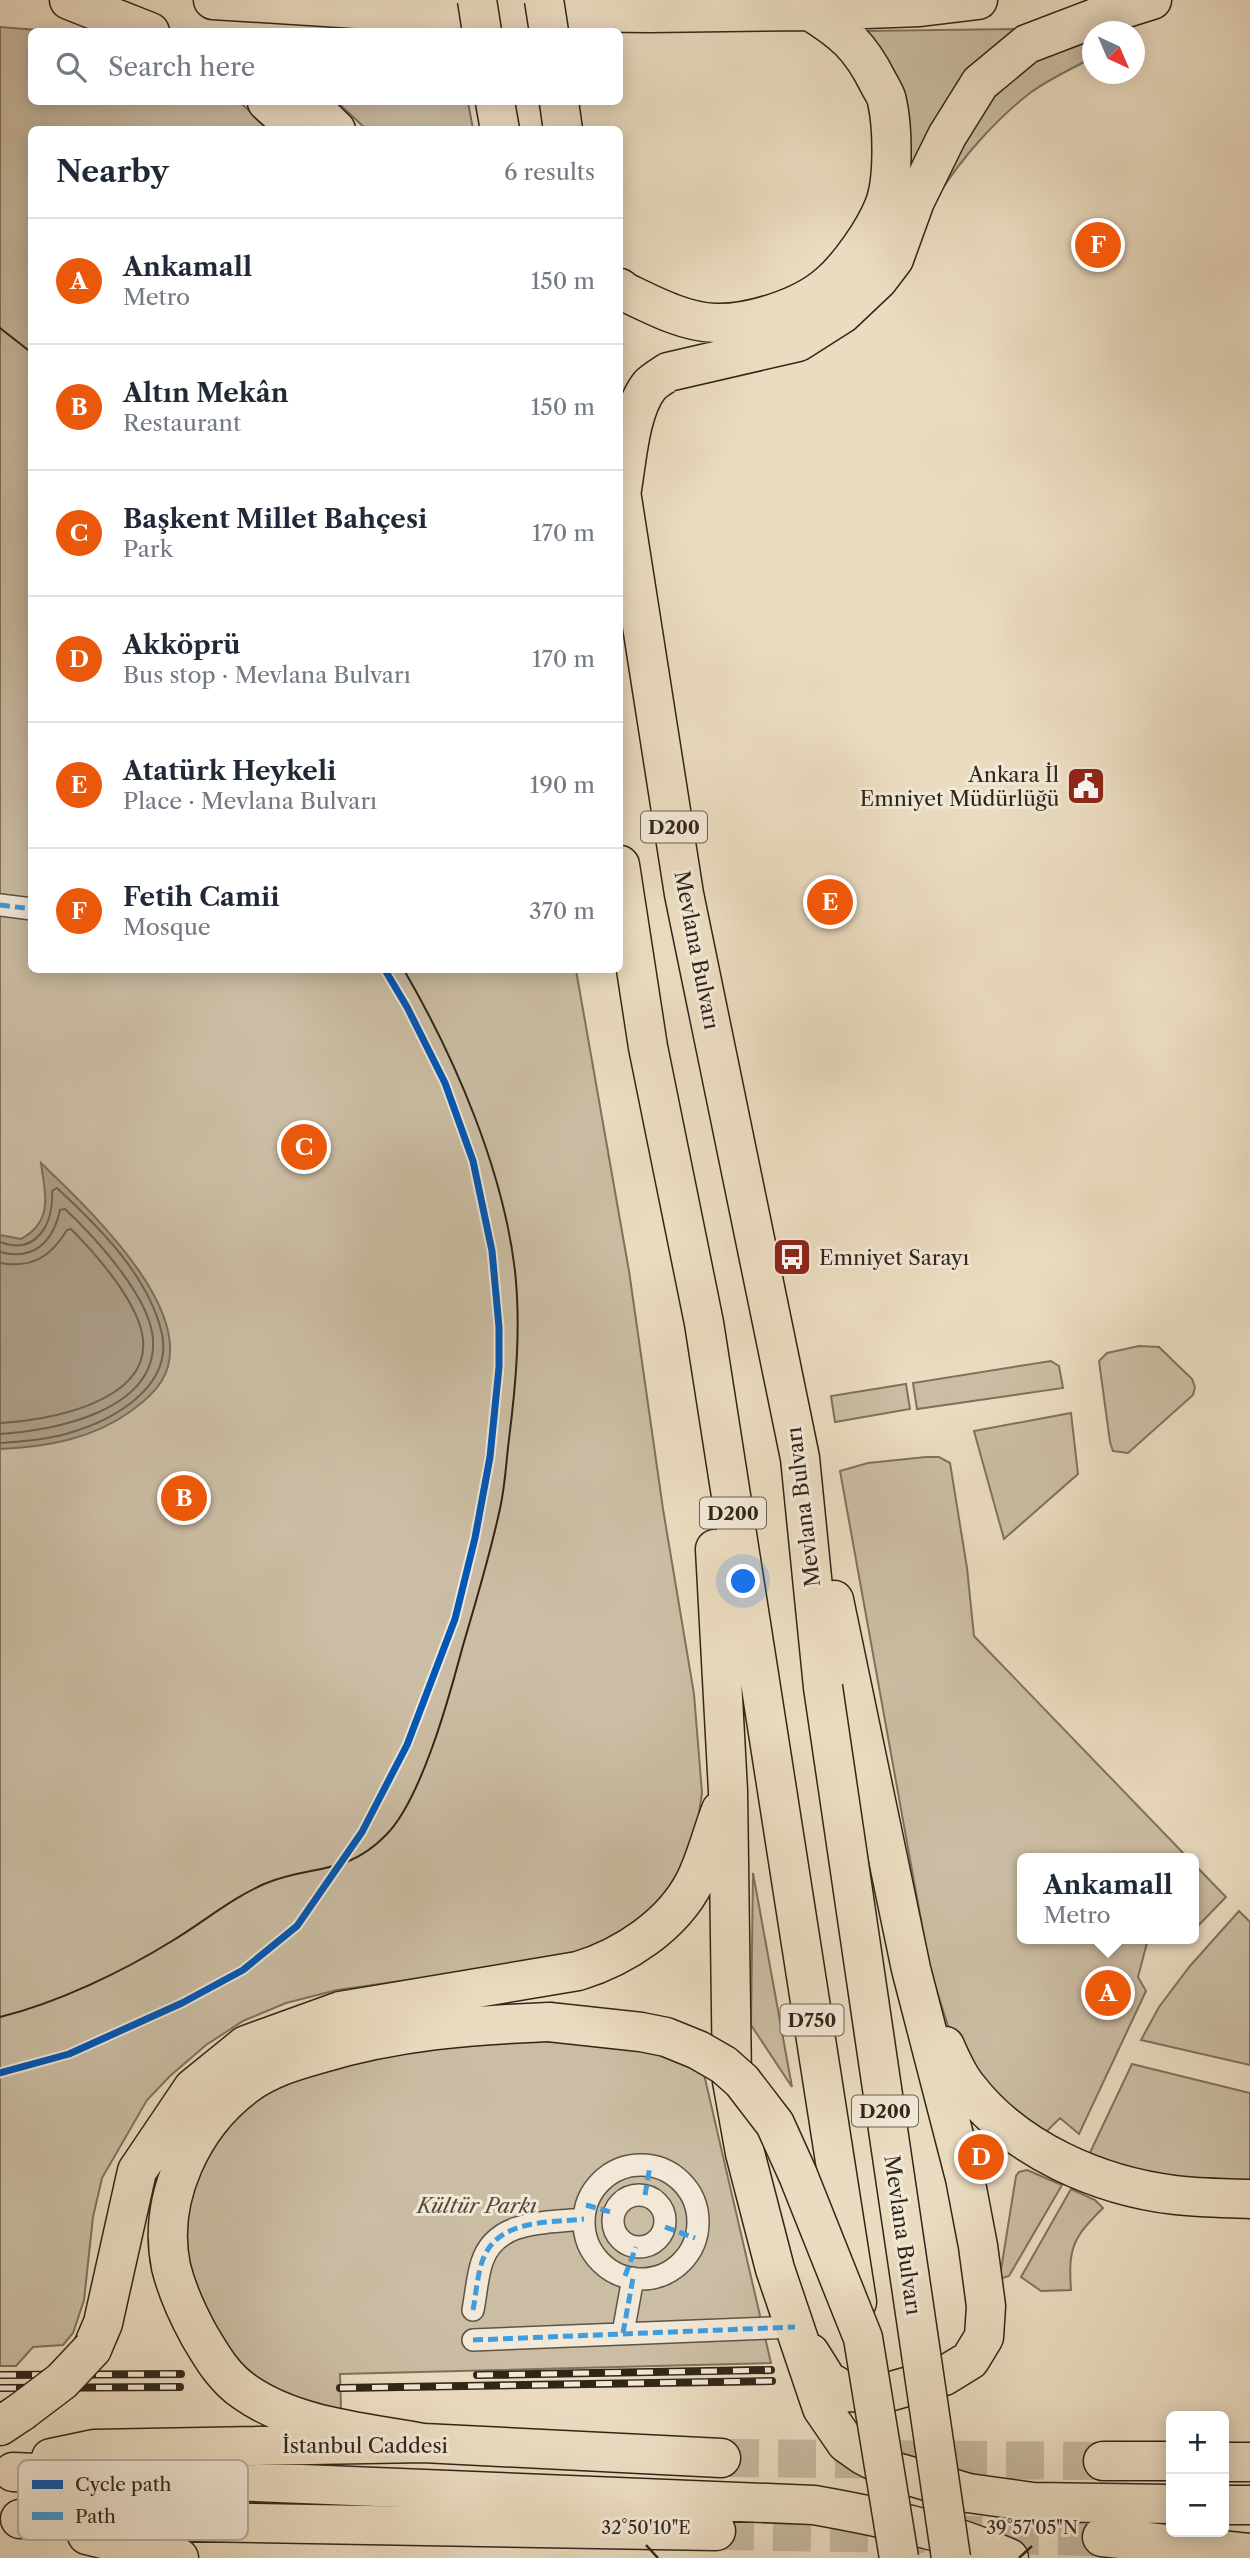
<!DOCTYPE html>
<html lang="en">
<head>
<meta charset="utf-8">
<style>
  :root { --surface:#fff; --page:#f6f6f7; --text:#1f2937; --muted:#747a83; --line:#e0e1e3; --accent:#ea580c }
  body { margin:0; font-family:"Libre Caslon Text",serif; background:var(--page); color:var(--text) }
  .controls { position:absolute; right:21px; bottom:21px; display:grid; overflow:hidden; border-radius:10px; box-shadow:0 4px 18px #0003 }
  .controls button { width:63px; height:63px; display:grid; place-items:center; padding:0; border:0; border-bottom:2px solid var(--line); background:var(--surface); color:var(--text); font:35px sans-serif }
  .compass { position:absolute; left:1082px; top:21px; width:63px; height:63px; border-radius:50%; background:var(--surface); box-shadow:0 4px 18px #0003; rotate:136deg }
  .you { position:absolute; left:744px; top:1582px; width:24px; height:24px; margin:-18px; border:5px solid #fff; border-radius:50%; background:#1a73e8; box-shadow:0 0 0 10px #1a73e833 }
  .badge { display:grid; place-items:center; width:46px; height:46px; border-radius:50%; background:var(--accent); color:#fff; font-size:23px; font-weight:700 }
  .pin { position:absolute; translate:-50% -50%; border:4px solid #fff; box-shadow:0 2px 7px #0006 }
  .popup { position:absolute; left:1017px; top:1853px; width:182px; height:91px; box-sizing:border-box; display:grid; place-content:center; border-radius:10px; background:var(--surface); filter:drop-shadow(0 2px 5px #0005); font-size:23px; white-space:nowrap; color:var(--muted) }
  .popup b { font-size:26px; color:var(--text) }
  .popup::after { content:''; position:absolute; left:50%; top:100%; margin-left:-14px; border:14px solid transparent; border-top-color:var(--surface) }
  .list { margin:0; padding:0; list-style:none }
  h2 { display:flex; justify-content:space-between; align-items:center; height:91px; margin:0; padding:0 28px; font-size:30px }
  h2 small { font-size:23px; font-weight:400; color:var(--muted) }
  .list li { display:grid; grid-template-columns:46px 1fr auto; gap:21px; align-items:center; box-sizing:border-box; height:126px; padding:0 28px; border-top:2px solid var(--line) }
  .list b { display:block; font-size:26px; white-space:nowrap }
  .list p { margin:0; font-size:23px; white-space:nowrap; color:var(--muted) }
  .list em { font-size:23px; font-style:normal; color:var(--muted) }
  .icon { flex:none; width:38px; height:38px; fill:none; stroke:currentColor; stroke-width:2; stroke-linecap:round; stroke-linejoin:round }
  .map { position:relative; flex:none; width:1250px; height:2558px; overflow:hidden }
  .search { position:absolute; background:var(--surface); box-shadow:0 4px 18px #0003; left:28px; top:28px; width:595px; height:77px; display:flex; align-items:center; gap:18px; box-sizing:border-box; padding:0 24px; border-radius:10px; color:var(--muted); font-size:26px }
  .panel { position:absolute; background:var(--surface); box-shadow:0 4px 18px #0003; left:28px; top:126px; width:595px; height:847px; border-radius:10px }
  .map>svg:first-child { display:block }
  .green { fill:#cbbda4; stroke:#7e725e; stroke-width:2 }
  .water { fill:#ab9e88; stroke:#7a6e5b; stroke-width:2 }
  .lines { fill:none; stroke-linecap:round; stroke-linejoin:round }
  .shore { stroke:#6e6250; stroke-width:2 }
  .trunk-tunnel { stroke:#c6b89f; stroke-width:38; stroke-dasharray:38 19; stroke-linecap:butt }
  .pedestrian-casing { stroke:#5f5442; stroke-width:24 }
  .trunk-casing { stroke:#302618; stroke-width:41 }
  .pedestrian { stroke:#f2e8d7; stroke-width:21 }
  .trunk { stroke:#ebdcc1; stroke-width:38 }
  .tram { stroke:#302618; stroke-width:2 }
  .rail-casing { stroke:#302618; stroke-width:8 }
  .rail { stroke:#f2e8d7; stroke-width:5; stroke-dasharray:16; stroke-linecap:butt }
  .trunk-bridge-casing { stroke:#302618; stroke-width:41; stroke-linecap:butt }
  .trunk-bridge { stroke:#ebdcc1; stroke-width:38 }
  .quiet { stroke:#3e9cdf; stroke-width:5; stroke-dasharray:10 5; stroke-linecap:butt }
  .cycleway-casing { stroke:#f2e8d7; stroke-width:11 }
  .cycleway { stroke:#0057b8; stroke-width:7 }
  .ticks { fill:none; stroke:#302618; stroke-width:2.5 }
  .labels { text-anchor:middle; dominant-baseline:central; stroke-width:6; stroke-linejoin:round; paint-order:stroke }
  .shield { fill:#f2e8d7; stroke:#6a6051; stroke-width:2 }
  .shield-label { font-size:19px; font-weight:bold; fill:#302618 }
  .poi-label { font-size:21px; fill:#302618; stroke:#f2e8d7; text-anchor:end }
  .street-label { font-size:21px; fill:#302618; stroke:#f2e8d7 }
  .park-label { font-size:21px; font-style:italic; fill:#574c3b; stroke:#f2e8d7 }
  .key { fill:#f2e8d7; stroke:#b8ae9e; stroke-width:2 }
  .key-label { font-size:19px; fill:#302618 }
  .ticks-label { font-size:18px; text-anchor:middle; fill:#302618; stroke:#f2e8d7; stroke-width:6; stroke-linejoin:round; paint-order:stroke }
</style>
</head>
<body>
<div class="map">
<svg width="1250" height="2558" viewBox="0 0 1250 2558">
  <rect width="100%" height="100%" fill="#ebdcc1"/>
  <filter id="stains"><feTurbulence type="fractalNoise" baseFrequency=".00286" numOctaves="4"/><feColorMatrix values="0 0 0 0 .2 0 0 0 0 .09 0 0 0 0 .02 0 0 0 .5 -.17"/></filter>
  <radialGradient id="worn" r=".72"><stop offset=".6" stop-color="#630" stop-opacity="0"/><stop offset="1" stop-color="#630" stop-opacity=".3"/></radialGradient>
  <!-- green -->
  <path class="green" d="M0,27L50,31L32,32V102H240L268,129L32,130V970H576L629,1271L663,1509L694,1694L702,1793L695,1839L676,1880L646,1915L614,1940L572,1957L337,1990L286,2003L243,2021L206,2045L170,2076L147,2100L102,2178L93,2217L84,2300L73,2333L63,2345L33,2347L16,2366H0Z
    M1016,29L912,175L909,126L861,31Z
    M1092,36V58C1071,69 1049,79 1030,93C995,120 962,158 938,195L951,153L992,94L1013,74L1056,47Z
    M337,102H468L473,129H366Z
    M1139,1346L1159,1347L1192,1379L1195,1387L1193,1395L1128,1453L1113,1451L1110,1442L1099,1361L1107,1353Z
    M1051,1361L1059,1366L1063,1388L917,1409L913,1383Z
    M906,1384L910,1409L835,1422L831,1396Z
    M1071,1413L1078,1474L1004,1539L974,1431Z
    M926,1457H939L950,1463L967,1568L974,1636L1188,1858H1022V1939H1148L1138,1977L1146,1991L1079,2134L1060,2118L1044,2134L1007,2108L952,2038L930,1970L840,1471L868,1463Z
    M1194,1864L1226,1897L1194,1930Z
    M753,1873L792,2087L751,2025Z
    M1239,1911L1250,1922V2065L1141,2040L1159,2007L1190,1966Z
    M553,2039L649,2051L703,2070L771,2363L340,2374L341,2410L279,2392L266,2385L231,2355L192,2282L185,2233L189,2191L219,2129L272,2088L375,2053Z
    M1132,2064L1250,2093V2189L1216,2188L1087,2159Z
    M1027,2170L1062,2185L1009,2276L1003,2278L1000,2276L1016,2176L1019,2172Z
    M1071,2189L1095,2200L1103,2208C1073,2238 1068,2247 1071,2290L1041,2291L1021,2277Z"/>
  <!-- water -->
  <path class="water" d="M41,1163C84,1205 204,1314 161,1382C154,1393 141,1404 131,1411C93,1439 46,1447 0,1449V1235L21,1239C54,1221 45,1194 41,1163Z"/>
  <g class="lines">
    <!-- shore -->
    <path class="shore" d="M0,1242C37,1256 54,1223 52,1191L57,1188C99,1227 149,1276 162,1334C173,1388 111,1421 69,1433C46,1440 23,1441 0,1443
      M0,1252C34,1261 53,1242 60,1210L65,1209C95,1237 151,1298 153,1340C157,1411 53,1431 0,1434
      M0,1263C32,1268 50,1258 67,1230L71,1229C96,1254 140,1304 143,1340C149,1403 45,1421 0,1423"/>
    <!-- trunk-tunnel -->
    <path class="trunk-tunnel" d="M721,2458L1103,2461
      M716,2531L1102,2537"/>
    <!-- pedestrian casing -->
    <g class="pedestrian-casing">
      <path id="pedestrian" d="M0,905L32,909
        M584 2222a57 57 0 1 1 114 0a57 57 0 1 1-114 0Z
        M613 2221a26 26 0 1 1 52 0a26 26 0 1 1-52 0Z
        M473,2310C476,2295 477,2277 482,2262C496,2219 547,2223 584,2219
        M623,2333L633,2278
        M473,2340L795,2327"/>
    </g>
    <!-- trunk casing -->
    <g class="trunk-casing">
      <path id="trunk" d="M69,0L150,32
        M213,0L372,10L649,13L810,11L920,7L978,0
        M267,102L298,130
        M307,102L336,130
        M495,102L500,130
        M559,102L563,130
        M620,288L625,292C652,305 684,322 715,323C750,324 802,308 829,284C849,267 874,231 884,206C894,181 893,128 887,101C886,95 881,88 878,82C860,46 844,32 810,11
        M620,485L684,894L800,1458L823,1687
        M621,495C627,463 629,411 650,385C655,380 662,376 668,372L798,342L842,314L878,280L894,259L915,201L947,136L980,83L1027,44L1095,18L1152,0
        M620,865L648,1047L704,1323L857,2302
        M715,1549L728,1791L732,2081L745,2153L775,2269L822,2408L846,2443L863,2455L896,2472L968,2493L1033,2502L1171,2504
        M945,2046C951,2060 958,2076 968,2088C1016,2150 1099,2186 1175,2195C1199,2198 1225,2198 1250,2199
        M92,2349L103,2323L137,2171L193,2088L246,2045L340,2011L578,1971C624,1957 673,1925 695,1881C706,1859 712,1833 721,1810
        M810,2353L827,2380L846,2392L885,2393L944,2376L970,2360L984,2337L986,2306L978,2246L965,2178L911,1969L834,1600
        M0,2426L21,2412
        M423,2443C364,2432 295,2427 245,2392C224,2378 212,2357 199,2335C187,2313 177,2291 171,2267C157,2199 192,2125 246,2085C267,2069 294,2061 319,2054C395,2031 471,2025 549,2022
        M51,2458L94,2449L423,2443L721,2458
        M1103,2461H1171
        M1224,2462H1250
        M13,2472L814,2505C881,2517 946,2530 1009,2558
        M1224,2505H1250
        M20,2519L716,2531
        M87,2535L179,2558
        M1102,2537L1250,2553"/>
    </g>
    <!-- pedestrian -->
    <use href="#pedestrian" class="pedestrian"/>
    <!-- trunk -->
    <use href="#trunk" class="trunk"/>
    <!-- tram -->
    <path class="tram" d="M0,328L32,353
      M0,2017C57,2003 122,1972 172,1941C202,1923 232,1898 264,1884C311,1864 345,1877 386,1835C421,1800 449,1698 462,1649C475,1604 489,1559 499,1513C505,1489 506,1463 509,1439C516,1384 521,1327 515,1271C503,1169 455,1058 404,970"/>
    <!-- rail casing -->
    <g class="rail-casing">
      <path id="rail" d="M0,2375L181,2374
        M477,2375L771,2370
        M0,2388L180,2387
        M340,2388L772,2381"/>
    </g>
    <!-- rail -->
    <use href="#rail" class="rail"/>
    <!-- trunk-bridge casing -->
    <g class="trunk-bridge-casing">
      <path id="trunk-bridge" d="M477,0L482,32
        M544,0L549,32
        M823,1687L951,2558
        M549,2022L641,2032L666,2037L698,2050L724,2065L742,2081L775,2124L798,2175L863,2338L899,2558
        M21,2412L62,2381L92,2349"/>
    </g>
    <!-- trunk-bridge -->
    <use href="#trunk-bridge" class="trunk-bridge"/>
    <!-- quiet -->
    <path class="quiet" d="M0,905L32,909
      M645,2195L650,2166
      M586,2205L614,2213
      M665,2227L695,2238
      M625,2276L636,2247
      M473,2310C476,2295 477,2277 482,2262C496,2219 547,2223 584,2219
      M623,2333L633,2278
      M473,2340L795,2327"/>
    <!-- cycleway casing -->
    <g class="cycleway-casing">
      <path id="cycleway" d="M0,2073L69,2054L182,2003L243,1970L297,1926L362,1832L407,1745L455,1619L475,1538L490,1457L499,1367V1327L492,1251L473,1161L445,1083L407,1007L385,970"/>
    </g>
    <!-- cycleway -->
    <use href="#cycleway" class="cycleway"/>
  </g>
  <!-- ticks -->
  <path class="ticks" d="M646,2545L658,2558M1019,2558L1032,2546"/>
  <!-- icons -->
  <defs>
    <g id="civic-square" transform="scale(2.0125)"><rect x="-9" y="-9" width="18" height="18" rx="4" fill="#8f2418" stroke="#f2e8d7"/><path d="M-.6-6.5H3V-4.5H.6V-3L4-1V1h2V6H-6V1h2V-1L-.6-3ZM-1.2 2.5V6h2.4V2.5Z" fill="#fff"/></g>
    <g id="bus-square" transform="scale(2.0125)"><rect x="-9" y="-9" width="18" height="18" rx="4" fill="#8f2418" stroke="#f2e8d7"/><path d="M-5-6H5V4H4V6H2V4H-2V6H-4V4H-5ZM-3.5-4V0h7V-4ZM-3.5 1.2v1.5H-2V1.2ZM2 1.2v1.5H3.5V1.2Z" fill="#fff"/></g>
  </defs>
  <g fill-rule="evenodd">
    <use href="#civic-square" x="1086" y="786"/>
    <use href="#bus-square" x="792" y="1257"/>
  </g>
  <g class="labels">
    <!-- shield labels -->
    <g class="shield">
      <rect x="641" y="811.5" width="66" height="31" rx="5"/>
      <rect x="700" y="1497.5" width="66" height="31" rx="5"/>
      <rect x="780.5" y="2004.5" width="63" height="31" rx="5"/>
      <rect x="852" y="2095.5" width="66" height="31" rx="5"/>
    </g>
    <g class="shield-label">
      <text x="674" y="827">D200</text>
      <text x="733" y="1513">D200</text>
      <text x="812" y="2020">D750</text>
      <text x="885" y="2111">D200</text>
    </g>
    <!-- poi labels -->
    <g class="poi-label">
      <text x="1059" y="774">Ankara İl<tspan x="1059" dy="24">Emniyet Müdürlüğü</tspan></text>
      <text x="819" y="1257" text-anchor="start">Emniyet Sarayı</text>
    </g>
    <!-- street labels -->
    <g class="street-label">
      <text transform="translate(697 950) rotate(79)">Mevlana Bulvarı</text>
      <text transform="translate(803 1507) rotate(-97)">Mevlana Bulvarı</text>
      <text transform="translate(903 2235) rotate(82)">Mevlana Bulvarı</text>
      <text x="365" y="2445">İstanbul Caddesi</text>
    </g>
    <!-- park labels -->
    <g class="park-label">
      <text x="477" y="2205">Kültür Parkı</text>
    </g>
  </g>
  <!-- legend -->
  <rect x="18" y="2460" width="230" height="80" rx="10" class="key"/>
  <rect x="32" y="2480" width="31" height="9" fill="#0057b8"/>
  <rect x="32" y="2512" width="31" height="8" fill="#3e9cdf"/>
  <g class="key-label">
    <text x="75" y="2491">Cycle path</text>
    <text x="75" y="2523">Path</text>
  </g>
  <g class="ticks-label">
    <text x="646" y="2534">32°50'10"E</text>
    <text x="1032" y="2534">39°57'05"N</text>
  </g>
  <rect width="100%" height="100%" filter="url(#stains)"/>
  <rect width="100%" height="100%" fill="url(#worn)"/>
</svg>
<div class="controls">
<button>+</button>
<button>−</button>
</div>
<svg class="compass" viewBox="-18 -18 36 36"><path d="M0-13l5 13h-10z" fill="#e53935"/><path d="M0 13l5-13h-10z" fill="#747a83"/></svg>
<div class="you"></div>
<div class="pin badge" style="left:1108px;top:1993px">A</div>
<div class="popup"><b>Ankamall</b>Metro</div>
<div class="pin badge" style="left:184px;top:1498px">B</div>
<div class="pin badge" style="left:304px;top:1147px">C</div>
<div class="pin badge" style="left:981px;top:2157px">D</div>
<div class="pin badge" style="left:830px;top:902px">E</div>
<div class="pin badge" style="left:1098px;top:245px">F</div>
<div class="search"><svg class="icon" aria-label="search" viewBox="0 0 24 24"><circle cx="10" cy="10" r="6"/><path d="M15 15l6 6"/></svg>Search here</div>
<section class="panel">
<h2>Nearby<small>6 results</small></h2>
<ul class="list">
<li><span class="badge">A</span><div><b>Ankamall</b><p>Metro</p></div><em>150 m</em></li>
<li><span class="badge">B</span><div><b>Altın Mekân</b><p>Restaurant</p></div><em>150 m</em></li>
<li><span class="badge">C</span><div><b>Başkent Millet Bahçesi</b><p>Park</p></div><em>170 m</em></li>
<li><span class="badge">D</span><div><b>Akköprü</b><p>Bus stop · Mevlana Bulvarı</p></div><em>170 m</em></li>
<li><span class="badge">E</span><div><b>Atatürk Heykeli</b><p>Place · Mevlana Bulvarı</p></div><em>190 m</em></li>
<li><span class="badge">F</span><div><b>Fetih Camii</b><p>Mosque</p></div><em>370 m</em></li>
</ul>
</section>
</div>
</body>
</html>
